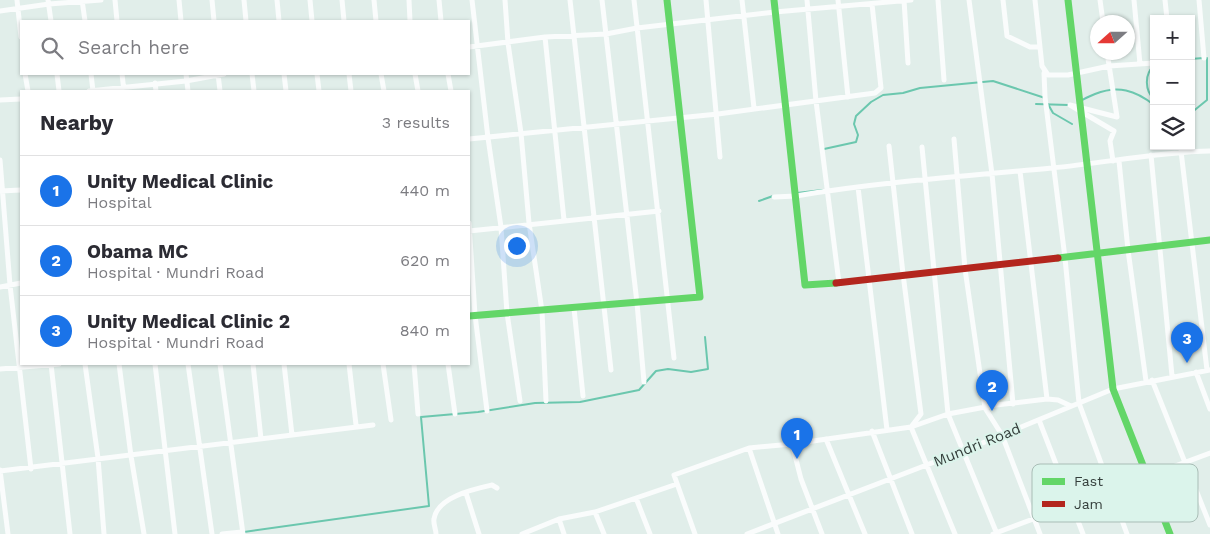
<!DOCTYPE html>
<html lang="en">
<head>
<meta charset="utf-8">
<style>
  :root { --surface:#fff; --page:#f2f2f3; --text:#2b2b33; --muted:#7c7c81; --line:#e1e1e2; --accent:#1a73e8 }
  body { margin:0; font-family:"Work Sans",sans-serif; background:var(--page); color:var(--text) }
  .controls { position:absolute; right:15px; top:15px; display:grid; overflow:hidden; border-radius:0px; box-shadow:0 1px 4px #0004 }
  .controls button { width:45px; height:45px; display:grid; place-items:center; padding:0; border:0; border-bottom:1px solid var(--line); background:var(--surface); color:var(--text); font:25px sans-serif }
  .compass { position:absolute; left:1090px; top:15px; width:45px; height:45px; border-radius:50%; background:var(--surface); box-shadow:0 1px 4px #0004; rotate:249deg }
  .you { position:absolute; left:516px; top:245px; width:18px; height:18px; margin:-12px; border:4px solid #fff; border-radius:50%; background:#1a73e8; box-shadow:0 0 0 8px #1a73e833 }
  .badge { display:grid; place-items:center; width:32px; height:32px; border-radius:50%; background:var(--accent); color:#fff; font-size:16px; font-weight:700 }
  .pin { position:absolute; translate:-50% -41px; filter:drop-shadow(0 1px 2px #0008) }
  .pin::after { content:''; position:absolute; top:26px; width:18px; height:15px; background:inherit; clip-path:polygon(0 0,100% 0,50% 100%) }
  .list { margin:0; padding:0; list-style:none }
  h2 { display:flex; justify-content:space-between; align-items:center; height:65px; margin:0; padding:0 20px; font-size:21px }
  h2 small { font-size:16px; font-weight:400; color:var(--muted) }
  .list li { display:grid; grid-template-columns:32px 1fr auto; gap:15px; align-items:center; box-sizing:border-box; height:70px; padding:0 20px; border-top:1px solid var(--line) }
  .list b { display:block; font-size:19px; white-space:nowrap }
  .list p { margin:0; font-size:16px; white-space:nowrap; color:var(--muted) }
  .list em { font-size:16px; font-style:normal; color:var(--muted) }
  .icon { flex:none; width:28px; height:28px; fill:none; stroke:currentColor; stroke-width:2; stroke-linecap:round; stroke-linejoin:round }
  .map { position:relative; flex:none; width:1210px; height:534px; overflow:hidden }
  .search { position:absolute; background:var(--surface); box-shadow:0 1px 4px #0004; left:20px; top:20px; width:450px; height:55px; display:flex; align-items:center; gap:12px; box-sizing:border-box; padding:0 18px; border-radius:0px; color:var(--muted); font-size:19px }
  .panel { position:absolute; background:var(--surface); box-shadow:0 1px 4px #0004; left:20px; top:90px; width:450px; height:275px; border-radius:0px }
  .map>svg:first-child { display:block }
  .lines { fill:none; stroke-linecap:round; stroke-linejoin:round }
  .stream { stroke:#6bc7ae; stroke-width:2 }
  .street { stroke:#fafcfc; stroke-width:5 }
  .fast { stroke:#63d668; stroke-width:7 }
  .jam { stroke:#b3261e; stroke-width:7 }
  .labels { text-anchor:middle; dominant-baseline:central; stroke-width:4; stroke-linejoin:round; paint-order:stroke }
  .street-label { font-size:15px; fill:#343e3b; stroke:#dbf4eb }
  .key { fill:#dbf4eb; stroke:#a9bdb6; stroke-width:1 }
  .key-label { font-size:14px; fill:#343e3b }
</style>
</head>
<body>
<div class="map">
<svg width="1210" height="534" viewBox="0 0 1210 534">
  <rect width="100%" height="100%" fill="#e1eeea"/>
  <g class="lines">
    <!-- stream -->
    <path class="stream" d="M1191,59L1203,58
      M1154,66C1144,74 1145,91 1154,99
      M1081,101C1085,98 1090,96 1095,94C1118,85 1135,90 1154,105
      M1036,104L1068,105
      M1048,104L1053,113L1072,124
      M1153,109L1154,107
      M1191,113L1207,100V58
      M824,149L856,142L858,135L854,124L856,116L871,102L883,95L903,93L920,88L993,81L1045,98
      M797,193L822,190
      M759,201L773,196
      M244,532L429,506L421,417L478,412L535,403L580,402L639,390L656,371L668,369L691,372L708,369L705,337"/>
    <!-- street -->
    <path class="street" d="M17,0L21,37
      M48,0L51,21
      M82,0L85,21
      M115,0L117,21
      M179,0L181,21
      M212,0L214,21
      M244,0L246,21
      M277,0L279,21
      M310,0L312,21
      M342,0L344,21
      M374,0L376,21
      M409,0L410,21
      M439,0L441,21
      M472,0L488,138L501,227L507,313L520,401
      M505,0L508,43L521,133L529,223L542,311L546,401
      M570,0L611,370
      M602,0L637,303L644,382
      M634,0L674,358
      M706,0L720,157
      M742,0L754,108
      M807,0L816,101L839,283
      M838,0L848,97
      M904,0L908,63
      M938,0L944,80
      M969,0L992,174L1013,404
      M1003,0L1007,36L1030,47H1039
      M1035,0L1042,66L1048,75H1068L1109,66L1154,63
      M1100,0L1103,22
      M1134,0L1140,64
      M1165,0L1167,19
      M1199,0L1204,58
      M0,11L49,4L101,0
      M545,37L564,220
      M469,47L545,37L606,34L637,28L775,12L911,0
      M1107,52L1117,117L1070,105L1114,131L1110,141L1113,161
      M1044,73L1045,97L1065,258L1079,403L1127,534
      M25,74L28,91
      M57,74L59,91
      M91,74L93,91
      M122,74L124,91
      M186,74L188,91
      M218,74L220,91
      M252,74L254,91
      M284,74L286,91
      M317,74L319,91
      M349,74L351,91
      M381,74L384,91
      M415,74L418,91
      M448,74L451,91
      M155,83L156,91
      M89,91L186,81L224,74
      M0,100L21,99
      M469,139L718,114L875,93L881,88L872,4
      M954,139L965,269L985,408L1002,435L1040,534
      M889,146L903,274L921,414L911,427L955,534
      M922,147L948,414L997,534
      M1181,151L1207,370
      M1151,155L1172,376
      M0,160L10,285L31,469
      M1119,161L1128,250L1146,381
      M1020,171L1047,399
      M858,187L887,430
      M0,191L21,190
      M774,197L796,196C880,182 966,176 1052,168C1105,163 1157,152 1210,151
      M469,223L475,315L487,411
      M469,231L659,211
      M0,287L21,283
      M574,308L583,396
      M51,364L70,534
      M85,364L98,458L104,534
      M119,364L131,456L144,534
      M155,364L175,534
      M188,364L212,534
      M220,364L243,534
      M253,364L261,439
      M284,364L292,435
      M349,364L356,425
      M383,364L391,420
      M414,364L418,414
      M448,364L455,414
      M0,369L59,364
      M1196,372L1210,409
      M1152,380L1210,525
      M1039,420L1083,534
      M872,431L912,534
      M826,439L865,534
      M792,444L801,479L822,534
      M749,448L778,534
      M0,470L8,534
      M0,471L373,425
      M466,493L479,534
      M636,498L650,534
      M595,512L604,534
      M559,519L564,534
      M222,534L242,532
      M436,534C436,529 433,524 434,519C437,497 474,489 492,485L497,488
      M522,534L559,519L595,512L677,484
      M695,534L674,475L749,448L792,444L911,427L948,414L996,405L1047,399L1058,400L1071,406
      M747,534L963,451L1113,389L1210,370
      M993,534L1210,453"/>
    <!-- fast -->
    <path class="fast" d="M774,0L805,285L836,283
      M1068,0L1113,389L1170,534
      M1058,258L1210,240
      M469,316L700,297L667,0"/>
    <!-- jam -->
    <path class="jam" d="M836,283L1058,258"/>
  </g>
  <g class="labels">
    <!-- street labels -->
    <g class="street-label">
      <text transform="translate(977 445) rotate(-22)">Mundri Road</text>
    </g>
  </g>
  <!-- legend -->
  <rect x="1032" y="464" width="166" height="58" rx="8" class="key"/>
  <rect x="1042" y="478" width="23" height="7" fill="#63d668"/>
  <rect x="1042" y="501" width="23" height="6" fill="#b3261e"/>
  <g class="key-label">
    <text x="1074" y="486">Fast</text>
    <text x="1074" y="509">Jam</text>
  </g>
</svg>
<div class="controls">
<button>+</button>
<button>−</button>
<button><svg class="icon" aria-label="layers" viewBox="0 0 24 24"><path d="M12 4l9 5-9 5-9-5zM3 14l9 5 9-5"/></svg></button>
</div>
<svg class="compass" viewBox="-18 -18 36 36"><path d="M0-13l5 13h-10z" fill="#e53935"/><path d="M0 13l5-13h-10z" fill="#7c7c81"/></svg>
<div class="you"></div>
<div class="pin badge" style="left:797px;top:459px">1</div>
<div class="pin badge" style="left:992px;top:411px">2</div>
<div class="pin badge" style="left:1187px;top:363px">3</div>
<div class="search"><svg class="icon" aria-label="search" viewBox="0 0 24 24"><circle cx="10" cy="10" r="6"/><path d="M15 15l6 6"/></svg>Search here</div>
<section class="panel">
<h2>Nearby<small>3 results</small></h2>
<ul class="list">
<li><span class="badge">1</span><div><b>Unity Medical Clinic</b><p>Hospital</p></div><em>440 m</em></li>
<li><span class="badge">2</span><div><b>Obama MC</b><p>Hospital · Mundri Road</p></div><em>620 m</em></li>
<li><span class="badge">3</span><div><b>Unity Medical Clinic 2</b><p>Hospital · Mundri Road</p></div><em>840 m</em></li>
</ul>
</section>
</div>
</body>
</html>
